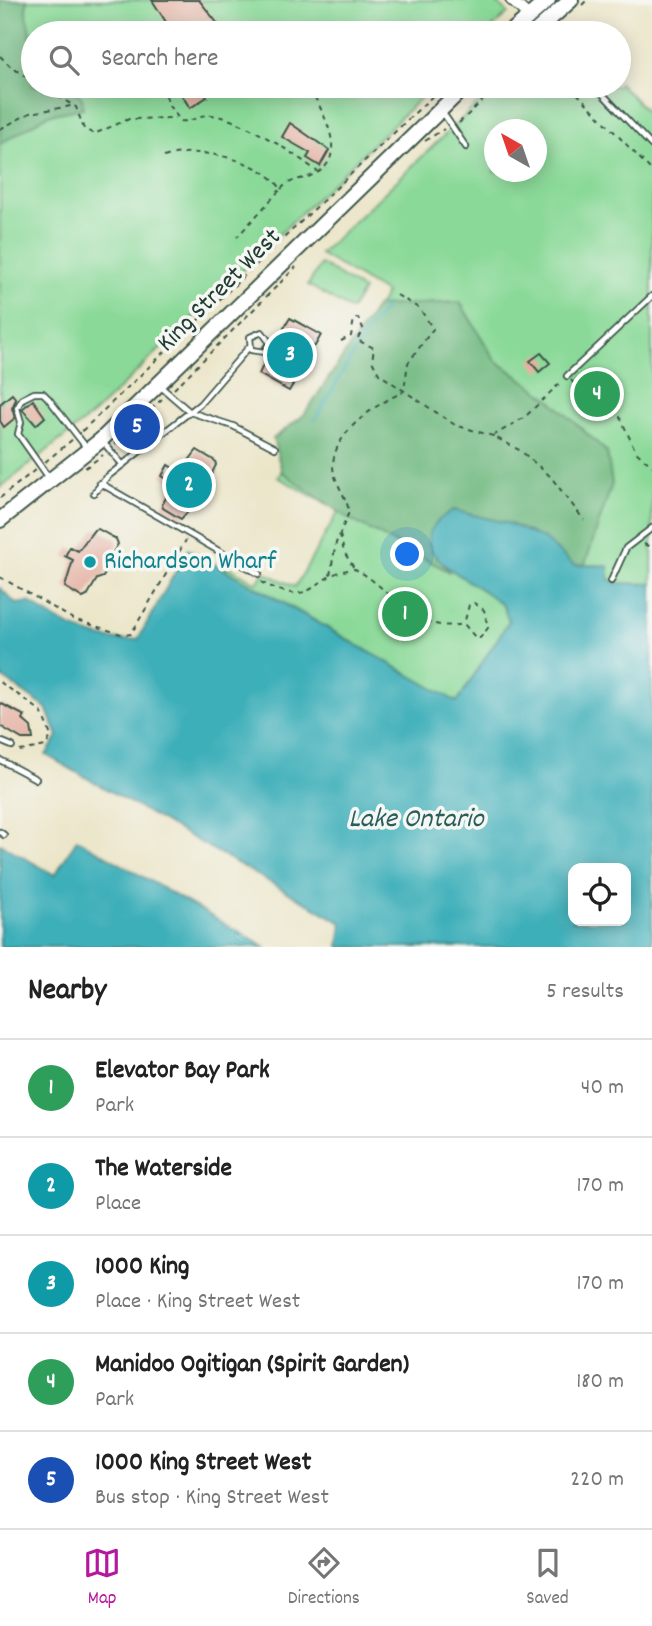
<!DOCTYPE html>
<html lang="en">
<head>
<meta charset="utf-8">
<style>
  :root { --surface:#fff; --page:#f6f6f6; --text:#222; --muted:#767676; --line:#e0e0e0; --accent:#b5179e }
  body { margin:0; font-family:Dekko,sans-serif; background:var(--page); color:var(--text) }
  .controls { position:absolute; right:21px; bottom:21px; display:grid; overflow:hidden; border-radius:14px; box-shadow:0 4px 18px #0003 }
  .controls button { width:63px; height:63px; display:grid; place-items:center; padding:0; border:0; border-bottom:2px solid var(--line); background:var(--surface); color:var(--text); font:35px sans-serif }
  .compass { position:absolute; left:484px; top:119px; width:63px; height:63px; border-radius:50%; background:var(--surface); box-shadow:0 4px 18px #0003; rotate:320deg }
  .you { position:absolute; left:408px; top:555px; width:24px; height:24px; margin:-18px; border:5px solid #fff; border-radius:50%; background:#1a73e8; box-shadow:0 0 0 10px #1a73e833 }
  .badge { display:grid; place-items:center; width:46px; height:46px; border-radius:50%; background:var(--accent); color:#fff; font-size:23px; font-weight:700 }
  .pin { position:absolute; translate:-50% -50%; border:4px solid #fff; box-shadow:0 2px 7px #0006 }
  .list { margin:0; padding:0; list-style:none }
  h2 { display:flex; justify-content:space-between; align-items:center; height:91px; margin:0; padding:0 28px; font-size:30px }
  h2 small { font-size:23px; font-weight:400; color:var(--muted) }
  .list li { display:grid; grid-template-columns:46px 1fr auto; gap:21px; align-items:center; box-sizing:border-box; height:98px; padding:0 28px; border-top:2px solid var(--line) }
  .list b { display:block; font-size:26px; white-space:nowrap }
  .list p { margin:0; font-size:23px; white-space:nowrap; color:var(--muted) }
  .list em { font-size:23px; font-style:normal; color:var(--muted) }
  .icon { flex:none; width:38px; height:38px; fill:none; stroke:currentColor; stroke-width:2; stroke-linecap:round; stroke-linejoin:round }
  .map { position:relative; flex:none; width:652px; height:947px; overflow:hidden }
  .search { position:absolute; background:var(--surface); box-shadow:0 4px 18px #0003; left:21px; right:21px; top:21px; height:77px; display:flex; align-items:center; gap:18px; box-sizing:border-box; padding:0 24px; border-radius:38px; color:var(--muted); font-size:26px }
  .sheet { height:581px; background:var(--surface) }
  nav { display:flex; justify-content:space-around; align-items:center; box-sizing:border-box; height:98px; border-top:2px solid var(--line); background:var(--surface); font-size:19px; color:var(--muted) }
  nav a { display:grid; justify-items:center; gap:4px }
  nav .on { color:var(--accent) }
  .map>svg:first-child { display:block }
  .green { fill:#8ad998; stroke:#548b66; stroke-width:2; fill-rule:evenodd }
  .forest { fill:#6fb980; stroke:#477b5a; stroke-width:2 }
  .water { fill:#3eafb9; stroke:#2e7676; stroke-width:2; fill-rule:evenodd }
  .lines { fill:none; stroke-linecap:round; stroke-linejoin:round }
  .stream { stroke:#3eafb9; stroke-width:2.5 }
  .building { fill:#e4b0a1 }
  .service-casing { stroke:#3e564a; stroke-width:8 }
  .minor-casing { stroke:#3e564a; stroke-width:13 }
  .secondary-casing { stroke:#3e564a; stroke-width:18 }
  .path { stroke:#3e564a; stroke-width:2; stroke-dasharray:5 5; stroke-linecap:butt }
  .service { stroke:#fff; stroke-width:4.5 }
  .minor { stroke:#fff; stroke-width:10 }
  .secondary { stroke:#fff; stroke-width:14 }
  .culture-dot { fill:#0f9aa8; stroke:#f6f6f2; stroke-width:2.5 }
  .labels { text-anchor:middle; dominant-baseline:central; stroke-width:7; stroke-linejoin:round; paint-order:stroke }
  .street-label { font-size:26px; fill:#1f3d34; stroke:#f6f6f2 }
  .culture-label { font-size:26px; fill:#0d838f; stroke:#f6f6f2; text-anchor:start }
  .water-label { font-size:28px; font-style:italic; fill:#285f5c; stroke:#f6f6f2 }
</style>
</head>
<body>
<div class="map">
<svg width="652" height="947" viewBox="0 0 652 947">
  <rect width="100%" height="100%" fill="#f6f6f2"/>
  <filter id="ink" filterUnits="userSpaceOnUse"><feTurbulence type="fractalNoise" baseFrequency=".0143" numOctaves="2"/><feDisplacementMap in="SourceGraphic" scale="14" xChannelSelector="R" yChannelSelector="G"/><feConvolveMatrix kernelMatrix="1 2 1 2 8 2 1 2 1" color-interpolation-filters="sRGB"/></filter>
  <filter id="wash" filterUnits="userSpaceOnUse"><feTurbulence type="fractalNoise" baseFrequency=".00686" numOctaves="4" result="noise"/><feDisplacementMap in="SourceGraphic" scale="28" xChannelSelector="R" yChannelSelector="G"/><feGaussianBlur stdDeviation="1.57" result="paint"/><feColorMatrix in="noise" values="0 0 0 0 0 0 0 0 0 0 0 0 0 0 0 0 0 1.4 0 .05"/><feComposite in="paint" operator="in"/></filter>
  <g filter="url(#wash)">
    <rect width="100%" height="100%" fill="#ebe5c7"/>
    <!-- green -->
    <path class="green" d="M0,0H494L508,13L487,33H33V86H433L93,414L0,488Z
      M619,83L652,117V584L615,583L609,580L603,565H574L503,607L509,621L457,702L225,569L227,566L257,583L264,572L295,587L339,511L278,477L386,293L320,254L496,86H619ZM494,130H536V172H494Z
      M321,264L363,290L351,310L308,285Z"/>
    <!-- forest -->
    <path class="forest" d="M0,0H27L26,11L33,50V86H70L82,98L83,108L48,115L0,144Z
      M460,302L495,360L546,396L607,452L612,484L585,564L574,565L544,539L510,524L453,510L431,550L450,572L349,519L282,472L273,439L304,415L377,306Z"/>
    <!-- water -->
    <path class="water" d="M453,510L510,524L544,539L574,565L608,566L609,580L615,583L652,584V947H339L342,923L46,755L58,736L46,708L0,676V588L16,604L29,602C59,624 100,645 138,639L188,549L457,702L509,621C507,617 506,610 503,606C481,581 384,551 453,510ZM573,868H626V921H573Z
      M77,839L265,947H0V844L55,875Z"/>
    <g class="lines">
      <!-- stream -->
      <path class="stream" d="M315,420L363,337L386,307"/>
    </g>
    <g id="blocks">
      <!-- building -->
      <path class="building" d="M152,0H199L225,33H173Z
        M183,86H217L205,94L207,97L190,108L178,89Z
        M290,123L329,150L320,166L307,158L310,153L282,137Z
        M290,318L321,335L315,346L308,348L310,356L301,372H294L295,381L289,391L259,374L264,363L279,359L263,347L265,344L272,347L278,338L286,336L284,328Z
        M541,353L550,363L539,372L530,361Z
        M12,394L16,399L12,408L15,418L4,427L0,421V404Z
        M33,400L45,417L36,425L22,409Z
        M197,450L215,461L216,465L198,501L181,519L163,508L162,505L171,489L168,480L162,476L168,465L176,470L184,467Z
        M98,529L116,539L118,544L107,563L109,566L103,577L97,579L87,596L83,598L65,587L73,560L65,556L70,547L78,551L94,530Z
        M0,703L25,716L23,720L31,727L33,739H22L0,726Z"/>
    </g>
  </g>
  <g filter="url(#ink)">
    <use href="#blocks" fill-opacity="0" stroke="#3e564a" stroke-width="2"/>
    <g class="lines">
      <!-- service casing -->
      <g class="service-casing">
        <path id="service" d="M595,86L652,146
          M443,113L466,147
          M265,352L251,350L250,337L262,332L270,343
          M567,376L652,296
          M160,386L190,412L233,426L275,448
          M102,441L123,465
          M49,478L18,434L21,422L17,408L22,399L34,393H43L48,398L86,447
          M100,483L259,574
          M94,493L107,477L200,404L249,347
          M611,581L626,548L652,528
          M0,741L12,746
          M0,760L36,779
          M0,832L4,835"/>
      </g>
      <!-- minor casing -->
      <g class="minor-casing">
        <path id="minor" d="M511,0L529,16"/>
      </g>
      <!-- secondary casing -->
      <g class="secondary-casing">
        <path id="secondary" d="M510,33L548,0
          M534,33L571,0
          M0,520L101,440L465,86"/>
      </g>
      <!-- path -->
      <path class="path" d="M582,5L587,0
        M140,30V33
        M297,33L307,27L317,33
        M0,56L12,68L33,80
        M40,86L76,107L84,129L94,134L129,119L175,118
        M163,86L169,106L181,121C193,123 200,113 212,115C244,120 292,152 318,172
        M570,86L652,171
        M459,123L498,86
        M0,129L30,113L71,106
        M425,141L444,129
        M164,157C194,145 263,159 281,189L278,192L237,237
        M281,189C293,177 302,181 315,174C351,156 321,110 309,86
        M397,295L420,309L433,329L408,363L404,390
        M341,341L351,336L354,319L358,318L363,328L357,340L374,348L372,361L379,374L455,425L493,436L521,451L550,476L584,520
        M571,380L575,385L583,378L620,417L636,452L652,466
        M174,389L296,267
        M82,431L443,86
        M493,436L525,417L562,381
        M115,444L164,397
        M45,462L73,439
        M85,468L103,455
        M0,498L35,470
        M340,535L344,552L354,568
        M644,544L652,548
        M330,575L336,543L349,512C347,496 333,482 333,465C334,432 376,404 403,392
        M0,577L73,619L124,635L131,634L186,540
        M261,582C319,612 308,573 355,569C396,591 410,634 464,624L475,637L480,638L488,628L484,610L474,603L469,605L464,624
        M0,682L41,711L51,736L46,746L15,752"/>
      <!-- service -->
      <use href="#service" class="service"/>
      <!-- minor -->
      <use href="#minor" class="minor"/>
      <!-- secondary -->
      <use href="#secondary" class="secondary"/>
    </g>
  </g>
  <!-- markers -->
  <circle class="culture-dot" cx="90" cy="562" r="7"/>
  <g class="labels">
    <!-- street labels -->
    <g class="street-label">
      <text transform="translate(220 291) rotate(-45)">King Street West</text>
    </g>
    <!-- culture labels -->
    <g class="culture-label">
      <text x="104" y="562">Richardson Wharf</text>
    </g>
    <!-- water labels -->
    <g class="water-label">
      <text x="416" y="821">Lake Ontario</text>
    </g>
  </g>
</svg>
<div class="controls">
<button><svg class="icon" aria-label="locate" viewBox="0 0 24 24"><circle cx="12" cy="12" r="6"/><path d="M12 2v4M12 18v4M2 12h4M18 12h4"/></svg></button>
</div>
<svg class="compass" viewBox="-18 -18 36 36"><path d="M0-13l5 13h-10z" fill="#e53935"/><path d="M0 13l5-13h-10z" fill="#767676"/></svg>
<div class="you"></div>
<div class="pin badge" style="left:405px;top:614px;background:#2e9e5b">1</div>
<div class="pin badge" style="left:189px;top:485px;background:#0f9aa8">2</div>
<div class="pin badge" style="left:290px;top:355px;background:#0f9aa8">3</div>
<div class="pin badge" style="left:597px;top:394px;background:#2e9e5b">4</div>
<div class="pin badge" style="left:137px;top:427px;background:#1a4fb4">5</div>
<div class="search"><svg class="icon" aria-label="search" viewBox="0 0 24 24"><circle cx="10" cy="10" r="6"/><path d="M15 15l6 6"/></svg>Search here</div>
</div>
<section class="sheet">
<h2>Nearby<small>5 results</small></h2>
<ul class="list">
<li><span class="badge" style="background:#2e9e5b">1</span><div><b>Elevator Bay Park</b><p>Park</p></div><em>40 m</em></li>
<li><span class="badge" style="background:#0f9aa8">2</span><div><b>The Waterside</b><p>Place</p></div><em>170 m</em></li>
<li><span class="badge" style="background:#0f9aa8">3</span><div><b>1000 King</b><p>Place · King Street West</p></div><em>170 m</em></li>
<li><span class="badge" style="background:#2e9e5b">4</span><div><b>Manidoo Ogitigan (Spirit Garden)</b><p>Park</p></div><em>180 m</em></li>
<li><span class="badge" style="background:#1a4fb4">5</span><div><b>1000 King Street West</b><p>Bus stop · King Street West</p></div><em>220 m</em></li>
</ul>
</section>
<nav>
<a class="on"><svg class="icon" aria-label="map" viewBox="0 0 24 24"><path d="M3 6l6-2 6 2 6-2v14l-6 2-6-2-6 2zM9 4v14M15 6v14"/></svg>Map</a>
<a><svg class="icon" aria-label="directions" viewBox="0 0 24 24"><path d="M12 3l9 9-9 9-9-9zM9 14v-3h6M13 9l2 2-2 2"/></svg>Directions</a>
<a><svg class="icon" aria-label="saved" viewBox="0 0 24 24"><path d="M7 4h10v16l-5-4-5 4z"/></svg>Saved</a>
</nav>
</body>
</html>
